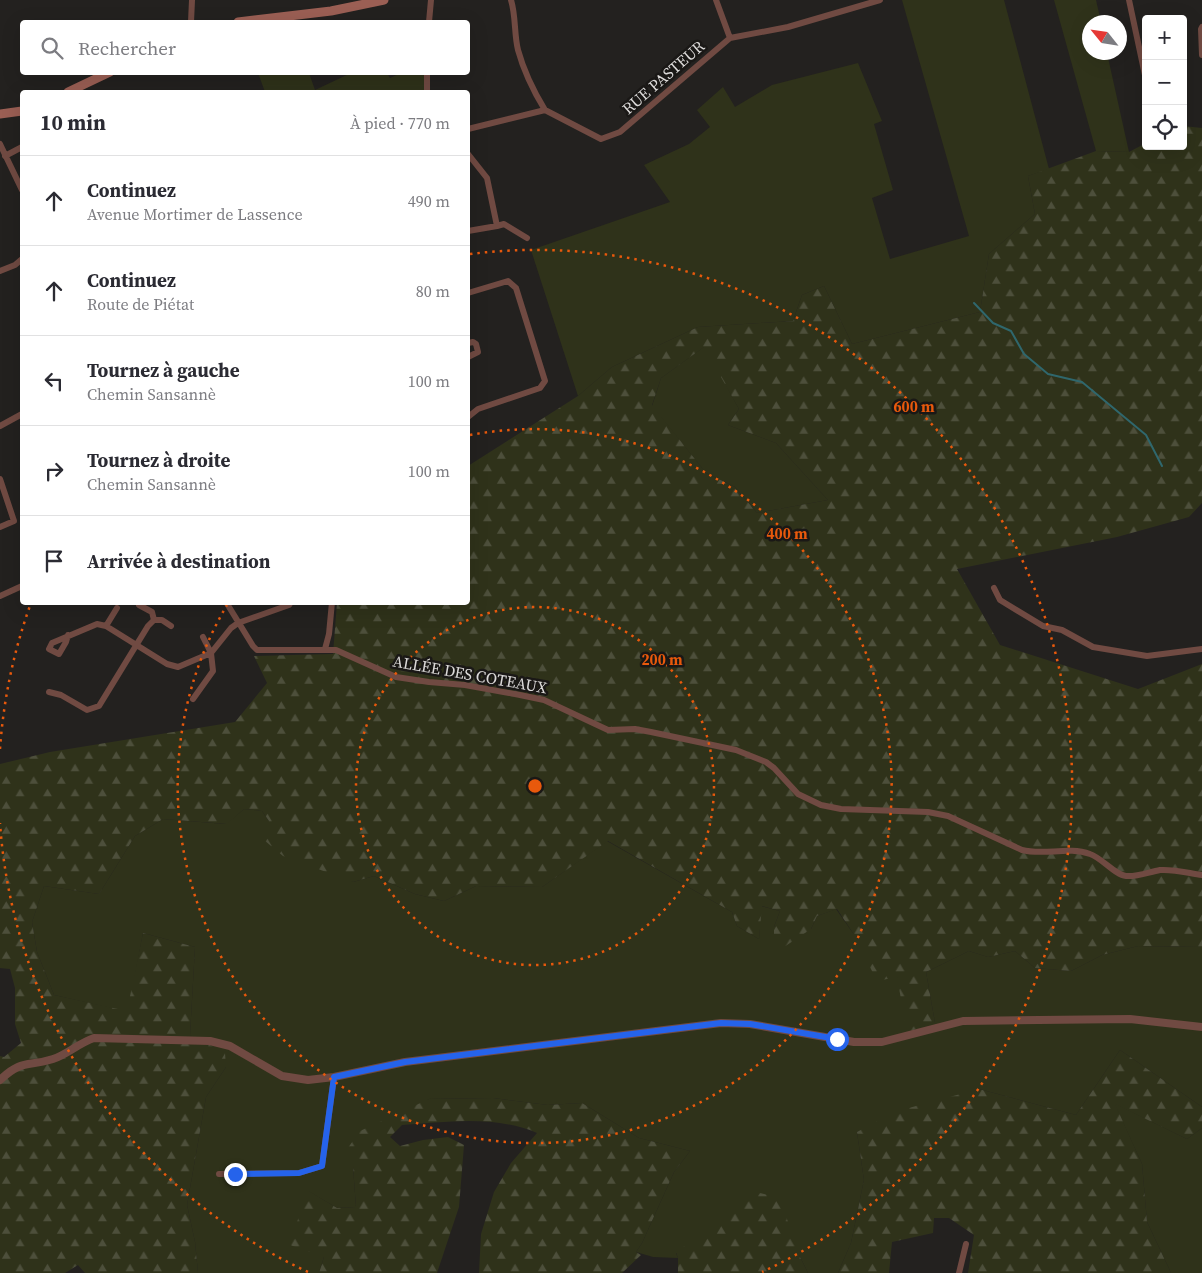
<!DOCTYPE html>
<html lang="fr">
<head>
<meta charset="utf-8">
<style>
  :root { --surface:#fff; --page:#f7f7f7; --text:#2b2b33; --muted:#7c7c81; --line:#e1e1e2 }
  body { margin:0; font-family:"Source Serif 4",serif; background:var(--page); color:var(--text) }
  .controls { position:absolute; right:15px; top:15px; display:grid; overflow:hidden; border-radius:5px; box-shadow:0 5px 20px #0002 }
  .controls button { width:45px; height:45px; display:grid; place-items:center; padding:0; border:0; border-bottom:1px solid var(--line); background:var(--surface); color:var(--text); font:25px sans-serif }
  .compass { position:absolute; left:1082px; top:15px; width:45px; height:45px; border-radius:50%; background:var(--surface); box-shadow:0 5px 20px #0002; rotate:300deg }
  .stop { position:absolute; width:15px; height:15px; margin:-11px; border:4px solid #2563eb; border-radius:50%; background:#fff }
  .stop.end { background:#2563eb; border-color:#fff; box-shadow:0 1px 5px #0008 }
  .list { margin:0; padding:0; list-style:none }
  h2 { display:flex; justify-content:space-between; align-items:center; height:65px; margin:0; padding:0 20px; font-size:21px }
  h2 small { font-size:16px; font-weight:400; color:var(--muted) }
  .list li { display:grid; grid-template-columns:32px 1fr auto; gap:15px; align-items:center; box-sizing:border-box; height:90px; padding:0 20px; border-top:1px solid var(--line) }
  .list b { display:block; font-size:19px; white-space:nowrap }
  .list p { margin:0; font-size:16px; white-space:nowrap; color:var(--muted) }
  .list em { font-size:16px; font-style:normal; color:var(--muted) }
  .icon { flex:none; width:28px; height:28px; fill:none; stroke:currentColor; stroke-width:2; stroke-linecap:round; stroke-linejoin:round }
  .map { position:relative; flex:none; width:1202px; height:1273px; overflow:hidden }
  .search { position:absolute; background:var(--surface); box-shadow:0 5px 20px #0002; left:20px; top:20px; width:450px; height:55px; display:flex; align-items:center; gap:12px; box-sizing:border-box; padding:0 18px; border-radius:5px; color:var(--muted); font-size:19px }
  .panel { position:absolute; background:var(--surface); box-shadow:0 5px 20px #0002; left:20px; top:90px; width:450px; height:515px; border-radius:5px }
  .map>svg:first-child { display:block }
  .grass { fill:#2f321a }
  .forest { fill:url(#forest-firs); fill-rule:evenodd }
  .lines { fill:none; stroke-linecap:round; stroke-linejoin:round }
  .stream { stroke:#2f676d; stroke-width:2 }
  .minor { stroke:#704a42; stroke-width:6 }
  .tertiary { stroke:#704a42; stroke-width:8 }
  .secondary { stroke:#9b5f54; stroke-width:9 }
  .route { stroke:#2563eb; stroke-width:6 }
  .ring { fill:none; stroke:#e8590c; stroke-width:2.5; stroke-dasharray:2.5 5 }
  .labels { text-anchor:middle; dominant-baseline:central; stroke-width:5; stroke-linejoin:round; paint-order:stroke }
  .street-label { font-size:16px; fill:#dbd9d8; stroke:#1a1816 }
  .centre { fill:#e8590c; stroke:#1a1816; stroke-width:2.5 }
  .ring-label { font-size:15px; text-anchor:middle; font-weight:bold; fill:#e8590c; stroke:#1a1816; stroke-width:5; stroke-linejoin:round; paint-order:stroke }
</style>
</head>
<body>
<div class="map">
<svg width="1202" height="1273" viewBox="0 0 1202 1273">
  <defs>
    <pattern id="forest-firs" width="22" height="20" patternUnits="userSpaceOnUse" patternTransform="scale(1.25)"><rect width="22" height="20" fill="#2f321a"/><path d="M5 1l3.5 6h-7zM16 11l3.5 6h-7z" fill="#4d4f3b"/></pattern>
  </defs>
  <rect width="100%" height="100%" fill="#23211f"/>
  <!-- grass -->
  <path class="grass" d="M902,0H1004L1049,169L1028,176L1035,214L989,254L980,312L852,344L824,286L802,295L793,321L698,327L612,367L578,396L531,250L670,202L644,165L689,144L710,127L697,110L723,87L735,107L772,85L858,63L882,121L874,124L893,190L872,198L890,259L969,236Z
    M1054,0H1096L1101,22H1090V52L1107,53L1129,152L1096,151Z
    M258,73H309L315,90L351,73H387L390,78L401,73H425L426,92H265Z
    M705,346L739,409L728,425L776,443L828,500L757,513L735,487L706,473L652,406L661,378Z
    M244,809L262,811L269,821L353,882L374,876L415,894L444,901L476,886L542,887L607,841L732,912L737,926L759,939L761,906L780,911L774,927L811,929L817,916L836,909L853,933L897,977L935,1023L926,972L969,951L988,957L1015,951L1035,968L1071,971L1102,955L1138,946L1202,947V1107L1120,1050L1076,1115L979,1089L857,1132L864,1180L851,1243L838,1273H808L799,1255L676,1253L678,1258L653,1257L636,1252L642,1243L674,1172L690,1151L639,1138L582,1103L548,1105L493,1098L429,1099L353,1166L356,1207L337,1208L308,1191L324,1257L319,1273H198L195,1242L187,1205L206,1097L226,1067L190,1035L195,947L143,933L128,1012L54,995L37,952L32,922L44,886L99,894L135,836L163,819L226,824Z
    M1114,1103L1187,1139L1202,1128V1273H1171L1147,1222L1142,1164Z"/>
  <!-- forest -->
  <path class="forest" d="M1183,126L1202,128V503L1189,517L1117,537L957,569L1000,645L1138,689L1202,664V947L1138,946L1102,955L1071,971L1035,968L1015,951L988,957L969,951L926,972L935,1023L907,1032L897,977L877,981L853,933L837,909L817,916L811,929L784,947L774,944V927L780,911L762,906L759,939L737,926L732,912L608,841L542,887L476,886L444,901L415,894L374,876L353,882L283,856L264,840L269,821L262,811L244,809L227,824L163,819L135,836L99,894L44,886L32,922L37,952L54,995L127,1011L143,933L195,947L190,1035L225,1053L226,1067L206,1097L187,1205L195,1242L198,1273H85L78,1265L65,1273H0V1056L4,1057L21,1043L15,1024V988L10,969L0,968V764L50,752L235,722L267,683L254,656L333,654L337,603L468,602V466L578,396L612,367L698,327L793,321L802,295L824,286L852,344L980,312L989,254L1035,214L1028,176L1096,151L1129,152L1146,143V146H1183ZM704,347L739,409L728,425L776,443L828,500L757,513L735,487L706,473L652,405L661,378Z
    M1120,1050L1202,1107V1128L1187,1139L1115,1104L1142,1164L1147,1222L1171,1273H968L974,1235L949,1218H934L933,1233L892,1242L889,1273H838L851,1243L864,1180L857,1132L894,1112L979,1089L1076,1115Z
    M493,1098L548,1105L582,1103L639,1138L690,1151L674,1172L642,1243L636,1252L641,1255L622,1273H479L481,1234L494,1192L511,1163L537,1133C495,1115 446,1122 402,1125L390,1137L400,1146L423,1140L448,1137L464,1145L459,1207L437,1273H319L324,1257L290,1245L307,1190L337,1208L356,1207L353,1166L345,1152L360,1131L429,1099Z
    M760,1193L780,1198L799,1255L808,1273H678V1258L676,1252Z"/>
  <g class="lines">
    <!-- stream -->
    <path class="stream" d="M974,303L993,323L1011,331L1024,354L1048,374L1082,382L1146,435L1162,466"/>
    <!-- minor -->
    <path class="minor" d="M511,0C516,16 514,34 518,50C524,72 534,92 545,110
      M716,0L730,38
      M1129,0L1146,80
      M191,22L192,0
      M429,22L431,0
      M1202,27L1201,29L1202,55
      M427,72V92
      M468,129L545,110L601,139L620,132L730,38L788,27L880,0
      M0,144L22,190
      M468,154L487,178L497,226L468,231
      M5,156L22,147
      M497,226L504,224L527,238
      M0,271L15,265L22,259
      M468,293L508,281L516,288L545,381L540,388L478,409L468,417
      M468,343L473,342L476,344L478,352L468,357
      M0,426L22,414
      M0,479L14,521L0,527
      M994,588L1000,600L1043,626L1062,630L1093,647L1147,656L1202,649
      M0,596L22,586
      M226,602L253,646L257,650H336L396,677L429,682L465,685L520,695L544,700L608,730L635,729L651,732L736,750L766,762L774,768L798,794L821,805L841,809L928,812L948,816L1022,850C1044,856 1068,846 1090,854C1102,858 1115,875 1126,876C1137,877 1149,872 1160,870C1174,869 1188,873 1202,875
      M139,605L152,612L154,620
      M106,626L117,608
      M68,635L66,642L59,654L49,649L52,643L97,624L106,626L167,664L178,667L211,653L231,628L238,623L289,605L291,602
      M325,649L329,634L332,602
      M49,692L61,695L87,710L99,706L148,626L154,620H162L171,626
      M193,699L213,671L211,653L203,637
      M219,1174L299,1173L322,1166L334,1077
      M959,1273L966,1244"/>
    <!-- tertiary -->
    <path class="tertiary" d="M0,1080C22,1059 28,1067 53,1059C66,1055 79,1043 94,1038L210,1041L230,1046L282,1076L308,1080L334,1077L405,1062L721,1023L750,1024L854,1042H882L963,1021L1130,1019L1202,1027"/>
    <!-- secondary -->
    <path class="secondary" d="M238,22L331,11L384,0
      M68,92L110,72
      M0,114L22,111"/>
  </g>
  <g class="lines">
    <!-- route -->
    <path class="route" d="M235,1174L299,1173L322,1166L334,1077L405,1062L721,1023L750,1024L837,1039"/>
  </g>
  <!-- distance rings -->
  <g class="ring">
    <circle cx="535" cy="786" r="179"/>
    <path d="M470 435A357 357 0 1 1 227 605"/>
    <path d="M308 1272A536 536 0 0 1 0 823M0 749A536 536 0 0 1 31 603M470 254A536 536 0 0 1 762 1272"/>
  </g>
  <g class="labels">
    <!-- street labels -->
    <g class="street-label">
      <text transform="translate(663 77) rotate(-41)">RUE PASTEUR</text>
      <text transform="translate(470 674) rotate(10)">ALLÉE DES COTEAUX</text>
    </g>
  </g>
  <circle cx="535" cy="786" r="8" class="centre"/>
  <g class="ring-label">
    <text x="914" y="412">600 m</text>
    <text x="787" y="539">400 m</text>
    <text x="662" y="665">200 m</text>
  </g>
</svg>
<div class="controls">
<button>+</button>
<button>−</button>
<button><svg class="icon" aria-label="locate" viewBox="0 0 24 24"><circle cx="12" cy="12" r="6"/><path d="M12 2v4M12 18v4M2 12h4M18 12h4"/></svg></button>
</div>
<svg class="compass" viewBox="-18 -18 36 36"><path d="M0-13l5 13h-10z" fill="#e53935"/><path d="M0 13l5-13h-10z" fill="#7c7c81"/></svg>
<div class="stop" style="left:837px;top:1039px"></div>
<div class="stop end" style="left:235px;top:1174px"></div>
<div class="search"><svg class="icon" aria-label="search" viewBox="0 0 24 24"><circle cx="10" cy="10" r="6"/><path d="M15 15l6 6"/></svg>Rechercher</div>
<section class="panel">
<h2>10 min<small>À pied · 770 m</small></h2>
<ul class="list">
<li><svg class="icon" aria-label="ahead" viewBox="0 0 24 24"><path d="M12 20V5M6 11l6-6 6 6"/></svg><div><b>Continuez</b><p>Avenue Mortimer de Lassence</p></div><em>490 m</em></li>
<li><svg class="icon" aria-label="ahead" viewBox="0 0 24 24"><path d="M12 20V5M6 11l6-6 6 6"/></svg><div><b>Continuez</b><p>Route de Piétat</p></div><em>80 m</em></li>
<li><svg class="icon" aria-label="left" viewBox="0 0 24 24"><path d="M17 20v-9H6M10 6l-5 5 5 5"/></svg><div><b>Tournez à gauche</b><p>Chemin Sansannè</p></div><em>100 m</em></li>
<li><svg class="icon" aria-label="right" viewBox="0 0 24 24"><path d="M7 20v-9h11M14 6l5 5-5 5"/></svg><div><b>Tournez à droite</b><p>Chemin Sansannè</p></div><em>100 m</em></li>
<li><svg class="icon" aria-label="arrive" viewBox="0 0 24 24"><path d="M6 21V4h12l-3 4 3 4H6"/></svg><div><b>Arrivée à destination</b></div></li>
</ul>
</section>
</div>
</body>
</html>
